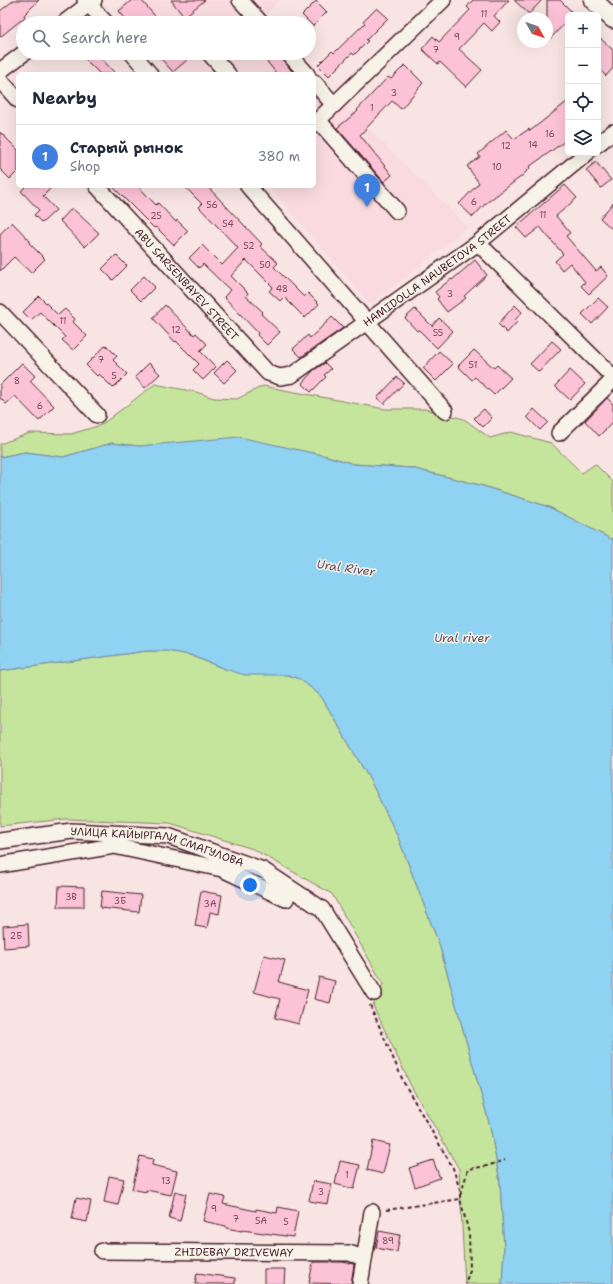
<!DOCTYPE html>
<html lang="en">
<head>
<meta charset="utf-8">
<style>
  :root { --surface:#fff; --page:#f6f6f7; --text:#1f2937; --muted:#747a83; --line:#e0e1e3; --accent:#db2777 }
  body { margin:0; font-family:"Shantell Sans",sans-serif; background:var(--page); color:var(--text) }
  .controls { position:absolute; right:12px; top:12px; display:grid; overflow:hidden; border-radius:6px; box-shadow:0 4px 16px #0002 }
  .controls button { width:36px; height:36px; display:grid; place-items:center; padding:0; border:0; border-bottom:1px solid var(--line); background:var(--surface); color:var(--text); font:20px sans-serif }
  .compass { position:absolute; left:517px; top:12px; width:36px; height:36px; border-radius:50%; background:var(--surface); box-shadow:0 4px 16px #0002; rotate:130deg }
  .you { position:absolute; left:250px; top:885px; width:14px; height:14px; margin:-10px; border:3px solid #fff; border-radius:50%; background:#1a73e8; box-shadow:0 0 0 6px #1a73e833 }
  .badge { display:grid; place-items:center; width:26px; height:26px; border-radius:50%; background:var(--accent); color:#fff; font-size:13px; font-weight:700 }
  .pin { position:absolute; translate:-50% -33px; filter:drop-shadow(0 1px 2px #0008) }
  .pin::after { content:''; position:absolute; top:21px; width:14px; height:12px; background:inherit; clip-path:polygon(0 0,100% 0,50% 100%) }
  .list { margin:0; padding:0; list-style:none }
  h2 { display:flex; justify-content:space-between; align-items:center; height:52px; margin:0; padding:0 16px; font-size:17px }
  h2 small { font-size:13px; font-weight:400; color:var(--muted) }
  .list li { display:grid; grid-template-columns:26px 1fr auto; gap:12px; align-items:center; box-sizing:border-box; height:64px; padding:0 16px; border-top:1px solid var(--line) }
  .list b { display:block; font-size:15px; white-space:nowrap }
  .list p { margin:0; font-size:13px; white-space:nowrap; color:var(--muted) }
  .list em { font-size:13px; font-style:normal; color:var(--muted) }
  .icon { flex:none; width:22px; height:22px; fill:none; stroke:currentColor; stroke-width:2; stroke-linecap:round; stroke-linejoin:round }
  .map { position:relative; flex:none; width:613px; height:1284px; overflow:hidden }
  .search { position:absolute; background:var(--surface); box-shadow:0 4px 16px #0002; left:16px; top:16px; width:300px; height:44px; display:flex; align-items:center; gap:10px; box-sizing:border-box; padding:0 14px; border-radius:22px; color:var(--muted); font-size:15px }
  .panel { position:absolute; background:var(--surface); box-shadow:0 4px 16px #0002; left:16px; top:72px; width:300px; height:116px; border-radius:6px }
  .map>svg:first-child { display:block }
  .built { fill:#f9dbdf }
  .green { fill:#c5e59d; stroke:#888264 }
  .water { fill:#90d2f2; stroke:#748aa2 }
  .building { fill:#fcc3d7; stroke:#4a1f2b }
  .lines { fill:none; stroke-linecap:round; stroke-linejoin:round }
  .minor-casing { stroke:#4a1f2b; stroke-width:18 }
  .major-casing { stroke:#4a1f2b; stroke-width:21 }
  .path { stroke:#4a1f2b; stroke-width:2; stroke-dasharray:4 3; stroke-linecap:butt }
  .minor { stroke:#f7f3e8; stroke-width:15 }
  .major { stroke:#f7f3e8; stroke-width:18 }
  .labels { text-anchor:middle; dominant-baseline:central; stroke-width:3; stroke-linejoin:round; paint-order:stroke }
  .number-label { font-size:9px; fill:#764856 }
  .street-label { font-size:11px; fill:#4a1f2b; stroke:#f7f3e8 }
  .water-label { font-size:12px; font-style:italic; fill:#5c4c5d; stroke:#f7f3e8 }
</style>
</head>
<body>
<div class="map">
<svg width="613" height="1284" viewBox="0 0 613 1284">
  <rect width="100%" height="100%" fill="#f8e5e3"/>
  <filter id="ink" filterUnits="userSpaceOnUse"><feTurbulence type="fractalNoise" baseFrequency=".025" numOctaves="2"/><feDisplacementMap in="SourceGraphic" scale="8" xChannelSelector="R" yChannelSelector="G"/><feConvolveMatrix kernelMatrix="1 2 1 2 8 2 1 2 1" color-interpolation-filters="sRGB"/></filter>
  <g filter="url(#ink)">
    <!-- built -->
    <path class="built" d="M127,0H280L259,23H127L115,10Z
      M153,53H283L300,74H171Z
      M314,92L344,104L468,227L371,305L268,186H314Z"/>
    <!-- green -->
    <path class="green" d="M155,384L196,392L214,398L237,399L263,386L385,409H425L464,419L490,438L511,432L551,443L582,473L595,464L613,482V540L549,507L480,485L411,468L354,464L327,456L168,444L139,446L112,443L63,457L25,452L0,457V444L30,433L71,434L101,425Z
      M147,651H167L190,655L225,669L288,675L300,679L321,696L370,780L398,837L439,944L490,1126L500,1182L504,1248L502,1284H465L459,1169L411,1086L373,1005L383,984L332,894L253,849L170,823L66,819L0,826V671Z"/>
    <!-- water -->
    <path class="water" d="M239,437L327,456L354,464L411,468L480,485L549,507L613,540V1284H502L504,1248L500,1182L490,1126L439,944L398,837L370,780L321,696L300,679L288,675H245L225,669L190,655L167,651H147L0,671V457L25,452L63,457L112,443L139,446Z"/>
    <!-- building -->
    <path class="building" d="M14,0H39L24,15L25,17L0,37V11Z
      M132,0H141L161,23H129L119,11Z
      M171,0H205L184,17Z
      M473,0H509L494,16L500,22L492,31L484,23L459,49L482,70L466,87L440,62L438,64L422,49L433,36L439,42L470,10L467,7Z
      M514,0H542L529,14Z
      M547,0H560L574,14L568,15V20L547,42Z
      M316,1L327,12L313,26L302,15Z
      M377,8L388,18L366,40L368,41L354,55L352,53L329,76L318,65L332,51L334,53L365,23L363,22Z
      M598,36L613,50V68L606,76L598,68Z
      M79,53H96L116,74H100Z
      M156,53H195L173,72Z
      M260,53H278L294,74H277Z
      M405,65L423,83L401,109L392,101L360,135L392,175L384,182L337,128L358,111L357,110L388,77L391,79Z
      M568,101V139L529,167L530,168L522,176L485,204L473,217L459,204L479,183L467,166L480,157L478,154L506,130L514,139L529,129L530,131Z
      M0,132L18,150V171L10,179L0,169Z
      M596,162L611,180L601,188L586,170Z
      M565,185L577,198L556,216L570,233L566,236L596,271L601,267L608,276L589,294L581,286L585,282L570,263L562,270L555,261L563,254L540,227L526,238L516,227Z
      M26,186H53L43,196L56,210L42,223L34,215L39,210L21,191Z
      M112,186H138L156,205L158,203L176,222L177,220L188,231L174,245L156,227L154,228Z
      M184,186H207L262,244L260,246L278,263L274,267L304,297L308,293L319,304L305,318L284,297L280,301L269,291L273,287L246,260L231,276L248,293L246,296L263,312L261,314L280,332L267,345L257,335L258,333L224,297L230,290L203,264L199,268L189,258L202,245L222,265L238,248L199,207L202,204Z
      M613,203V230L600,218Z
      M72,208L99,233L85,247L60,221Z
      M12,222L30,241L29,243L45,259L31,273L14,257L0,271V234Z
      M116,255L127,266L113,280L102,269Z
      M475,260L487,275L464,296L466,298L447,312L437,299L439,297L435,292L451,279L452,280Z
      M144,276L155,287L141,301L130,290Z
      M39,296L58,315L65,309L75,319L73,322L87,336L73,350L62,340L65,337L40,312L31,320L23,312Z
      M598,298L608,307L592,324L582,314Z
      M165,305L194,335L196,333L207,344L200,351L216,367L203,380L193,370L199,364L176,341L175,342L153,318Z
      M515,305L522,312L515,320L517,322L507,333L498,324Z
      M415,309L432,326L439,318L453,331L437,348L419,330L417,331L405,318Z
      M332,317L343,328L301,357L293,349L308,335L310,338Z
      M552,341L561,349L539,372L530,364Z
      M106,345L117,356L113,360L127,374L113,388L99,374L97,376L86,365Z
      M474,350L494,368L497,365L511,378L494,395L475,377L472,380L458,366Z
      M439,351L453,364L436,381L423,368Z
      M227,360L237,370L224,383L214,373Z
      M22,363L35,376L30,381L54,406L39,421L15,396L6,404L0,398V385Z
      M149,363L160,374L145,388L135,377Z
      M325,363L331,369L324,375L326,377L311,392L302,383L314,370Z
      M570,370L585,384L570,400L555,386Z
      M397,377L404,383L384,404L377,398Z
      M607,398L613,404V422L599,436L585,421Z
      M484,409L492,418L483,427L474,418Z
      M534,409L548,422L540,430L527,417Z
      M59,886L84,887V907H58Z
      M102,891L141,895L139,912L100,908Z
      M201,891L222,895L219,914L210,912L207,928L195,926Z
      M28,924L29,946L4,948L3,926Z
      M264,955L285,960L279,982L308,990L299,1024L275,1018L280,999L254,992Z
      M319,977L335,981L330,1003L314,999Z
      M373,1141L390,1145L383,1174L367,1170Z
      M140,1156L153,1159L152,1165L177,1171L171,1195L146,1190V1192L132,1189Z
      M433,1160L440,1178L415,1187L409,1168Z
      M340,1161L360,1165L354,1189L335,1184Z
      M109,1176L124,1179L118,1205L104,1202Z
      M313,1181L332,1184L328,1204L309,1201Z
      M175,1191L186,1194L180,1221L169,1218Z
      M210,1194L225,1197L223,1204L256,1211V1209L277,1213L278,1207L298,1211L293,1237L242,1230V1231L226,1228V1226L203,1221Z
      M76,1198L91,1201L87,1222L72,1219Z
      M379,1231L400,1235L397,1252L376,1248Z
      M313,1262H342L354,1264L351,1284L309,1283Z
      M264,1269H285L284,1284H264Z
      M197,1273L235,1278V1284H195Z"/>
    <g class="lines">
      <!-- minor casing -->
      <g class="minor-casing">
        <g id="minor">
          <path d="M85,0L106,23"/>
          <path d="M240,0L261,23"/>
          <path d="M64,23L94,0"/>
          <path d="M132,53L150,74"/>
          <path d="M209,53L228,74"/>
          <path d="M288,53L307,74"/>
          <path d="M0,71L24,53"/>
          <path d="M0,80L18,100"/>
          <path d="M314,82L334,105"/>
          <path d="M318,120L397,211"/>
          <path d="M314,124L443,0"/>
          <path d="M598,144L613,132"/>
          <path id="s1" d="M97,186L268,373L280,377L292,375L478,243L587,153"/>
          <path d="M248,186L445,411"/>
          <path d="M478,243L613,377"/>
          <path d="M0,312L97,415"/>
          <path d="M559,433L613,380"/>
          <path id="s2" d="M0,841L72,831L168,836L263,870L322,909L374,993"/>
          <path d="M0,865L114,846L222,869L286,899"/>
          <path id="s3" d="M102,1251L349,1253L364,1258"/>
          <path d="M360,1284L372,1212"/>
        </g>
      </g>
      <!-- major casing -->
      <g class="major-casing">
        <path id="major" d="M593,0L613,19"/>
      </g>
      <!-- path -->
      <path class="path" d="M370,1005L404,1083L453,1168L460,1190V1199L469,1233L470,1270L465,1284
        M461,1194L468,1169L487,1166L505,1160
        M386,1210L460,1199"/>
      <!-- minor -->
      <use href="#minor" class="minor"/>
      <!-- major -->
      <use href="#major" class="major"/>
    </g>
  </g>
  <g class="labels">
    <!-- number labels -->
    <g class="number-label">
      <text x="484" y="14">11</text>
      <text x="457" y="37">9</text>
      <text x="436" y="50">7</text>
      <text x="394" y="93">3</text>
      <text x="372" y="108">1</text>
      <text x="550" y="134">16</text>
      <text x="533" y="145">14</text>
      <text x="506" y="146">12</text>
      <text x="497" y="167">10</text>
      <text x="474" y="202">6</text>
      <text x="212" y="205">56</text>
      <text x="543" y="215">11</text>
      <text x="156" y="216">25</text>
      <text x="228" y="224">54</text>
      <text x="249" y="246">52</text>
      <text x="265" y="265">50</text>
      <text x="282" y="289">48</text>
      <text x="450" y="294">3</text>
      <text x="63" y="321">11</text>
      <text x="176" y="330">12</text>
      <text x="438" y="333">55</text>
      <text x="101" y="360">7</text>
      <text x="473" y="365">51</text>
      <text x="114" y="376">5</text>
      <text x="17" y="381">8</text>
      <text x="40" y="406">6</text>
      <text x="71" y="897">3В</text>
      <text x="120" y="901">3Б</text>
      <text x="210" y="904">3А</text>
      <text x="16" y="936">2Б</text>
      <text x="347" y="1175">1</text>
      <text x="166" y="1181">13</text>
      <text x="321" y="1192">3</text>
      <text x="214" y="1209">9</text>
      <text x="236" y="1219">7</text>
      <text x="261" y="1221">5А</text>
      <text x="286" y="1222">5</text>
      <text x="388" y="1241">89</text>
    </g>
    <!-- street labels -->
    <g class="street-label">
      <text stroke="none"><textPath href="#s1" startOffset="457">HAMIDOLLA NAUBETOVA STREET</textPath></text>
      <text stroke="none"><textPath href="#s1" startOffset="133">ABU SARSENBAYEV STREET</textPath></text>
      <text stroke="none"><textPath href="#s2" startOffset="160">УЛИЦА КАЙЫРГАЛИ СМАГУЛОВА</textPath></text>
      <text stroke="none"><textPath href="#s3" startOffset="132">ZHIDEBAY DRIVEWAY</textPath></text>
    </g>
    <!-- water labels -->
    <g class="water-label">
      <text transform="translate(346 568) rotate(8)">Ural River</text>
      <text x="462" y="638">Ural river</text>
    </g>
  </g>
</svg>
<div class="controls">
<button>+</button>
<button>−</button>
<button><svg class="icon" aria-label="locate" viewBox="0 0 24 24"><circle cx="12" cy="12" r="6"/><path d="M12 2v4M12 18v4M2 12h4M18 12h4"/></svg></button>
<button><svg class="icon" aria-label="layers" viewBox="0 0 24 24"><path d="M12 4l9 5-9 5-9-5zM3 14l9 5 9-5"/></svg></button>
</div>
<svg class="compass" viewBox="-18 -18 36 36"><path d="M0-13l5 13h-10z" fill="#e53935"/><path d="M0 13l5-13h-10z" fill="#747a83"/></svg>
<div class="you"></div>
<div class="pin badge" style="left:367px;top:207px;background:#3f7fe0">1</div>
<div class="search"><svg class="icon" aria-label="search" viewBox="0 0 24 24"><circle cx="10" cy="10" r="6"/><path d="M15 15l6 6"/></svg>Search here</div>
<section class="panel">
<h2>Nearby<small></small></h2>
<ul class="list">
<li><span class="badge" style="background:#3f7fe0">1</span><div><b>Старый рынок</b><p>Shop</p></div><em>380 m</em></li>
</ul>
</section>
</div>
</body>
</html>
